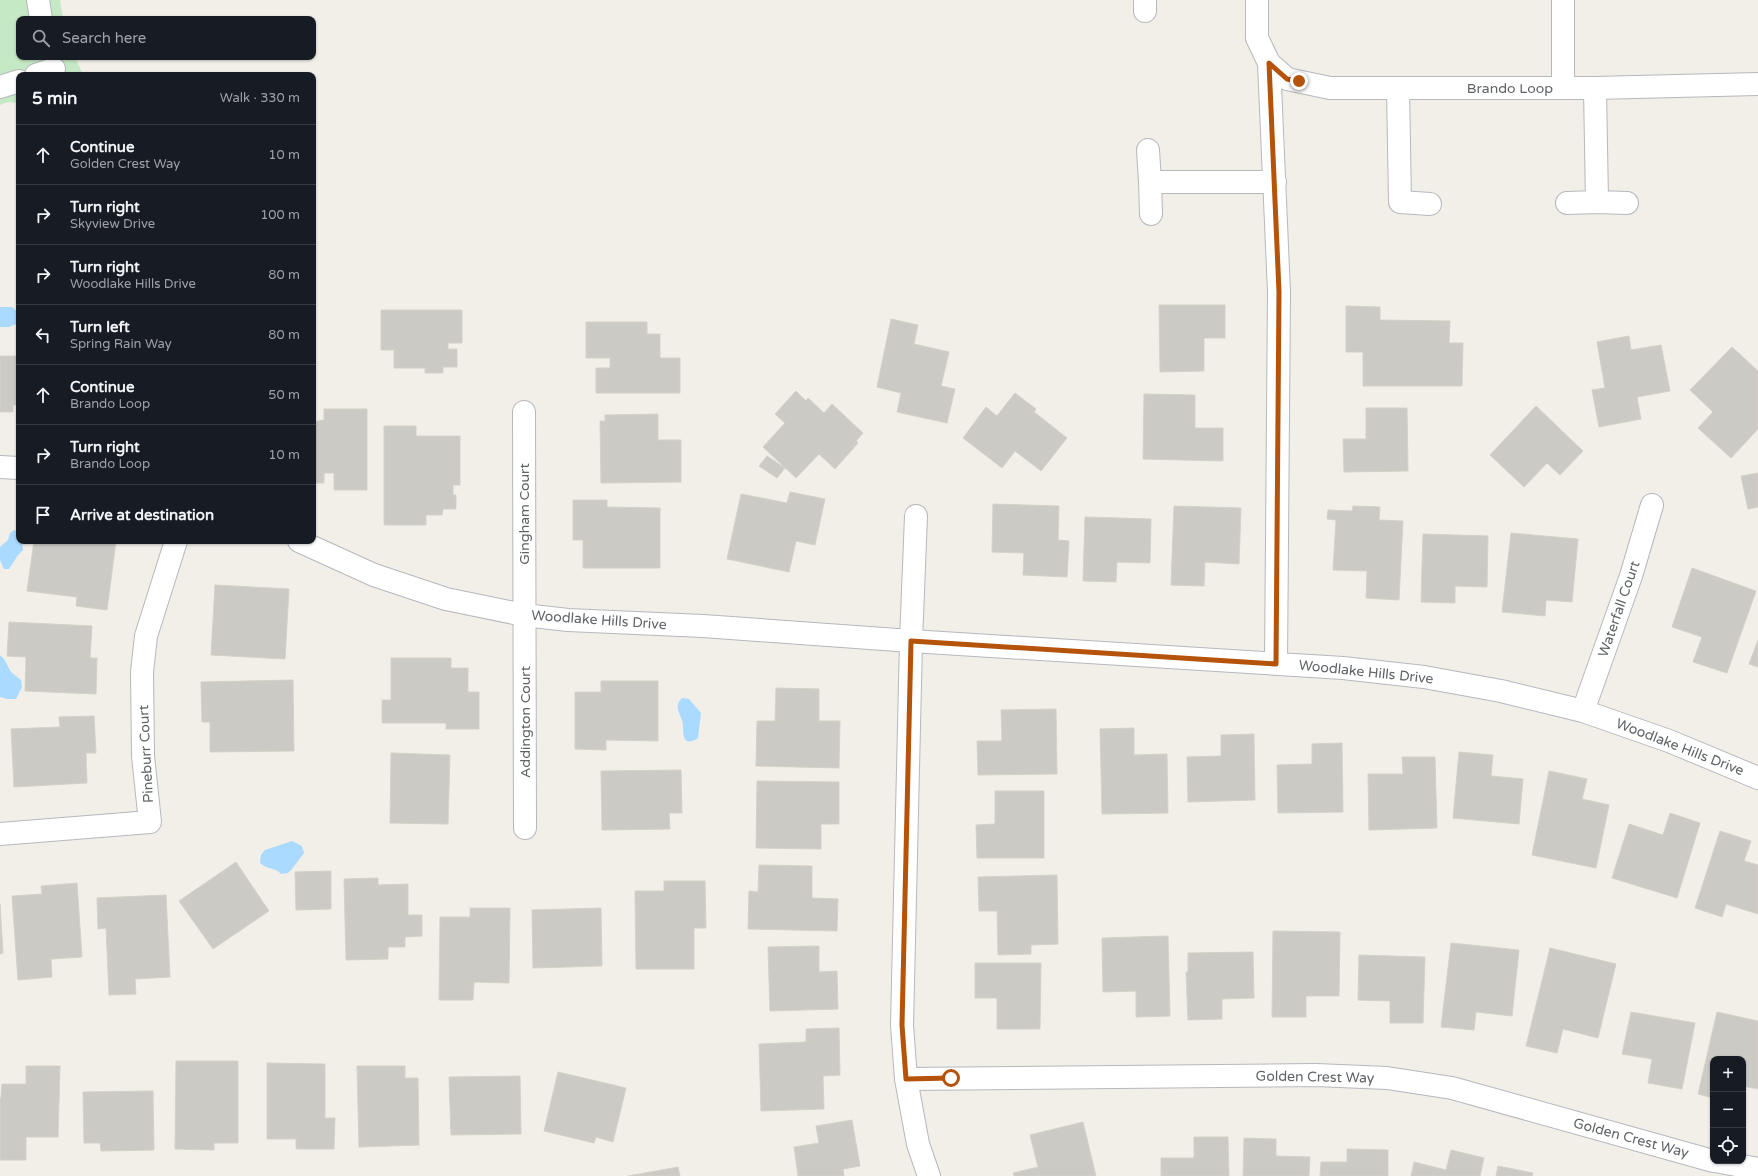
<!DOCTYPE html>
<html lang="en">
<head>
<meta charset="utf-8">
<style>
  :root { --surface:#171b24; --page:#242831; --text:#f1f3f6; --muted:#9ea1a6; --line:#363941 }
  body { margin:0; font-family:"Varela Round",sans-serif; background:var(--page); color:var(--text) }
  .controls { position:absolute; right:12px; bottom:12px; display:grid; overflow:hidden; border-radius:8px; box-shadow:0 1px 3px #0004 }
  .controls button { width:36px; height:36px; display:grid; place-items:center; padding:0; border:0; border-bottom:1px solid var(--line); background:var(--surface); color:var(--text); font:20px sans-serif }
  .stop { position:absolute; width:12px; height:12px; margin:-9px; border:3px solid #b45309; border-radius:50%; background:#fff }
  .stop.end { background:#b45309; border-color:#fff; box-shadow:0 1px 4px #0008 }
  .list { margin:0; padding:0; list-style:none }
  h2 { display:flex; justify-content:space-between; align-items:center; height:52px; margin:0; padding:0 16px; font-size:17px }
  h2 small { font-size:13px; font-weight:400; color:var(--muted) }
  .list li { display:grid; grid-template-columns:26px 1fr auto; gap:12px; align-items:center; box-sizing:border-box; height:60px; padding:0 16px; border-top:1px solid var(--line) }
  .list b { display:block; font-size:15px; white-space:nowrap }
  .list p { margin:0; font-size:13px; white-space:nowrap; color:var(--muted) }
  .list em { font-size:13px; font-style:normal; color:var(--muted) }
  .icon { flex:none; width:22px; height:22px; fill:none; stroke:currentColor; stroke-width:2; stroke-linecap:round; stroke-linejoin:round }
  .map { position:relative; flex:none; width:1758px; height:1176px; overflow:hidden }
  .search { position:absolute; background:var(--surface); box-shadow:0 1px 3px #0004; left:16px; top:16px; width:300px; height:44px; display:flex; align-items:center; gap:10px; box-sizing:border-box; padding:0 14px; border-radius:8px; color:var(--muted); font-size:15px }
  .panel { position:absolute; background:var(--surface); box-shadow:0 1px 3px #0004; left:16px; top:72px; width:300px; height:472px; border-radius:8px }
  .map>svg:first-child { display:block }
  .green { fill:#c5e8c5 }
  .water { fill:#aadaff }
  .building { fill:#cccac5; stroke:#d6d1c6 }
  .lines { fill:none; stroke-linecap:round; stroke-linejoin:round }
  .minor-casing { stroke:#b5b8bc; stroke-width:24 }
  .minor { stroke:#fff; stroke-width:22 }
  .route { stroke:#b45309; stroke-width:5 }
  .labels { text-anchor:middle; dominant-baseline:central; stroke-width:4; stroke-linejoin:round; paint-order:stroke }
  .street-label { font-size:14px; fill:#5f6368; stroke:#fff }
</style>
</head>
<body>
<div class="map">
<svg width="1758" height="1176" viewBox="0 0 1758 1176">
  <rect width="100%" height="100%" fill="#f1efe8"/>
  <!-- green -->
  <path class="green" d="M0,0H60L63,19H19V57H75L83,75H19V103L8,102L0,105Z"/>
  <!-- water -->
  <path class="water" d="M0,307H12C19,312 19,316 16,324L9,327H0Z
    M14,530L19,532V541H22L23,550L18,555L9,569H4L0,560V547L8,540L10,533Z
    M0,655L4,659L11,672L21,680L22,687L16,699H7L0,697Z
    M682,698L689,699L701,713L698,738C683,748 683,735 683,725C682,714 672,708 682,698Z
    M292,841L302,846L304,853L292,869L288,873L281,874C275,867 268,870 260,863L261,855L265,850Z"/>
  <!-- building -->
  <path class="building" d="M1159,305H1225V338H1204V371L1160,372Z
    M1346,306L1380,307V320L1450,321L1449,343H1463L1462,386H1363V352H1346Z
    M381,310H462V343H448V349H457V367H443V373H425V368H394V350H381Z
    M891,319L918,325L914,344L949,352L941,386L955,389L947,423L897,412L901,393L877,387Z
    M586,322H647V334H660V358H680V393H596V368H610V358H586Z
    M1629,336L1631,350L1661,345L1670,391L1637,397L1641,419L1599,427L1592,390L1605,388L1597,342Z
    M1732,347L1758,371V429L1731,458L1698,428L1713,412L1690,390Z
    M0,356H19V405H13V412H0Z
    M796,391L806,401L808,398L824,413L832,404L863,433L856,441L858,443L835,469L819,454L796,478L763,447L785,423L775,414Z
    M1015,393L1036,409L1034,412L1067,438L1041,471L1015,451L1002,468L963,438L986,407L997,416Z
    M1144,394L1195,395V428H1223V461L1143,459Z
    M1536,406L1583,451L1560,475L1547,463L1524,487L1490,455Z
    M1366,408H1407L1408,471L1344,472L1343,439H1366Z
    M324,409H367V490H334V473H324V483H313V422L324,420Z
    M658,414V440H681V482L601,483L600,421H605V415Z
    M384,426H416V436H460V485H453V495H456V509H443L442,515H426V525H384Z
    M767,456L785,468L777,478L759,466Z
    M1758,473V507L1748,509L1741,476Z
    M790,492L825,499L815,545L796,541L789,572L727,559L741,494L787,503Z
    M573,500H607V507L660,508V568H583V540H573Z
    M993,504L1059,506L1058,540L1069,541L1067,577L1023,575L1024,553L992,552Z
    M1174,506L1241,508L1239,564L1205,562L1204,586L1171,585Z
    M1353,506L1380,507L1379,520L1403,521L1399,600L1366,598L1367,571L1333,570L1336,520L1327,519L1328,510L1352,511Z
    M1085,517L1151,519L1150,563L1117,562L1116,582L1083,581Z
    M1511,533L1578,539L1572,602L1546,600L1545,616L1502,612Z
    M1423,534L1488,536L1487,587L1455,586V603L1421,602Z
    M34,541H116L107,610L76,606L77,597L27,591Z
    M1692,568L1756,591L1727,673L1693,662L1702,637L1672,627Z
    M215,585L289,589L285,659L211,655Z
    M9,622L92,626L90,658H97L96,694L25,691L26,657L7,656Z
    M1758,640V667L1749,664Z
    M391,658H451V668H468V692H479V729H446V723H382V700H391Z
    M293,680L294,751L210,752V722H202L201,682Z
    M601,681H658V741L606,740V750L575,749V692H601Z
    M776,688L819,689V721H840L839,768L756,766L757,721H775Z
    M1056,709L1057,774L978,775L977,741H1002L1001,710Z
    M94,716L96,753H86L87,783L14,787L11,729L60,727L59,717Z
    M1134,728V755L1167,754L1168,813L1102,814L1100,729Z
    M1254,734L1255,800L1188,802L1187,757L1221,756V735Z
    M1342,743L1343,812L1278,813L1277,765L1312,764V744Z
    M1459,752L1493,755L1491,776L1523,779L1519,824L1453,818Z
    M391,753L450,755L448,824L390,823Z
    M1402,757H1435L1437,828L1369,830L1368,774H1403Z
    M681,770L682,813H669L670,829L602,830L601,771Z
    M1549,771L1587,779L1582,799L1609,805L1596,868L1532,855Z
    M757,781L839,782V824H821V849L756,848Z
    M995,791H1044V858H977L976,825L995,824Z
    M1670,813L1700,823L1677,898L1612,878L1629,824L1663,835Z
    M1720,831L1751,841L1744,861L1758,865V914L1726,904L1722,917L1695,908Z
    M236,862L269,911L213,949L179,901Z
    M759,865L812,866V898L838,899L837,931L748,929L749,891L758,892Z
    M331,871V909L296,910L295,872Z
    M1057,875L1058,944L1031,945V954L998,955L997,911H979L978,877Z
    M378,878V885L408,884V915H422V936L405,937V947H388V959L346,960L344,879Z
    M664,881H705L706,928H694V969H636L635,891H664Z
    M77,883L82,957L51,959L52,977L18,980L12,896L42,894L41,886Z
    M166,895L170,977L135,979L136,994L109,995L106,928L98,929L97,898Z
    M0,904L3,953L0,954Z
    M470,908H510L509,983L474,982L473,1000H439L440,917H470Z
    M601,908L602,966L533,968L532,910Z
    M1273,931L1340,932L1339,996H1306V1017H1272Z
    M1168,936L1170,1016L1136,1017V991L1103,992L1102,938Z
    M1451,943L1519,950L1512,1016L1476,1012L1474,1030L1441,1027Z
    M819,946V972L837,971L838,1009L770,1011L768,947Z
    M1550,948L1616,964L1598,1038L1563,1029L1557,1053L1526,1046Z
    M1253,952L1254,998L1222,999V1019L1188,1020L1186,972H1188V953Z
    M1359,955L1425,957L1423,1023H1390V1001L1358,1000Z
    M975,963H1041L1040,1029H997V998H975Z
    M1631,1012L1695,1023L1682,1089L1648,1083L1652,1059L1622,1054Z
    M1717,1012L1758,1021V1089L1743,1086V1059H1713V1098L1698,1094Z
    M839,1028L840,1075L823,1076L824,1109L761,1111L759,1044L806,1042V1029Z
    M176,1061H238V1143H214V1150L175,1149Z
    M267,1063L325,1064V1118H335L334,1149H296V1139H267Z
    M26,1066H60L58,1137H26V1160H0V1098H1L2,1084H26Z
    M357,1066H405V1078H418L419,1145L359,1147Z
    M558,1072L626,1088L613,1142L596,1137L594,1143L544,1131Z
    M520,1076L521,1134L451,1135L449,1077Z
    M153,1091L154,1150L101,1151L100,1143H84L83,1092Z
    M852,1120L860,1166L843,1169L844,1176H798L794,1147L819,1143L816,1126Z
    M1083,1122L1096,1176H1014L1013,1173L1038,1167L1030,1135Z
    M1194,1137H1228L1229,1176H1161V1158H1194Z
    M1244,1138L1276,1139V1156L1310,1157L1309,1176H1243Z
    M1347,1149L1388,1150V1176H1320L1321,1162H1347Z
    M1451,1150L1484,1158L1480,1176H1411L1414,1162L1446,1170Z
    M1498,1166L1533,1173L1532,1176H1496Z
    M678,1167L680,1176H628Z"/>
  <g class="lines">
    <!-- minor casing -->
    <g class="minor-casing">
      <path id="minor" d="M38,0L41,19
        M1145,0V11
        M1257,0V38L1269,63L1279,292L1276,664
        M1563,0V87
        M1269,63L1287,79L1330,88H1595L1758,84
        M36,75L54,69
        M0,87L19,81
        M1398,88L1400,202L1430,204
        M1595,88L1597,202L1627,203
        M1148,150L1150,182
        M1567,203L1597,202
        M1151,214L1150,182H1275
        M524,412L525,828
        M0,467L19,468
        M916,516L911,641L902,1025L906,1079L918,1144L929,1176
        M299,541L374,575L446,599L524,615L568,620L703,626L911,641L1343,668L1424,677L1501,691L1583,711L1669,741L1758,778
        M1583,711L1631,576L1652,505
        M0,834L150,822L143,756L142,672L146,636L176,541
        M906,1079L1316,1075L1387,1078L1452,1088L1713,1161
        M1715,1161L1758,1169"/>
    </g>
    <!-- minor -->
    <use href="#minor" class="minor"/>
  </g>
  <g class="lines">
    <!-- route -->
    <path class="route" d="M951,1078L906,1079L902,1025L911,641L1276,664L1279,292L1269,63L1287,79L1299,81"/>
  </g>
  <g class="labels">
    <!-- street labels -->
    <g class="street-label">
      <text x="1510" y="88">Brando Loop</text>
      <text transform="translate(524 514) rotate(-90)">Gingham Court</text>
      <text transform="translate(1619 609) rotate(-71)">Waterfall Court</text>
      <text transform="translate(599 620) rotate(4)">Woodlake Hills Drive</text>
      <text transform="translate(1366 672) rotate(6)">Woodlake Hills Drive</text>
      <text transform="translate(525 722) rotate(-90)">Addington Court</text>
      <text transform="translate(1680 747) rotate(21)">Woodlake Hills Drive</text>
      <text transform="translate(146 754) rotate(-93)">Pineburr Court</text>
      <text transform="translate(1315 1077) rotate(1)">Golden Crest Way</text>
      <text transform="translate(1631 1138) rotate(15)">Golden Crest Way</text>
    </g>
  </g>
</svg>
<div class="controls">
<button>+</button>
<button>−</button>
<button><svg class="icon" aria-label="locate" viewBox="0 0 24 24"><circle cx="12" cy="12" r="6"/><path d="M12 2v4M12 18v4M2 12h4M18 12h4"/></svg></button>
</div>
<div class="stop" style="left:951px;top:1078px"></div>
<div class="stop end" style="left:1299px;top:81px"></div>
<div class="search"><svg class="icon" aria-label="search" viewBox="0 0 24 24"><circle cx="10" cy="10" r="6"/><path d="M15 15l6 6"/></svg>Search here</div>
<section class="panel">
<h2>5 min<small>Walk · 330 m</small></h2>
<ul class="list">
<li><svg class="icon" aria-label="ahead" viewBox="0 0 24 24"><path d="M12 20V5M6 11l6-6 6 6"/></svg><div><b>Continue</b><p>Golden Crest Way</p></div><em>10 m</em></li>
<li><svg class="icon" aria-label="right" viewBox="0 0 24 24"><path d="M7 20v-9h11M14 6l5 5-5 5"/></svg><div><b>Turn right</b><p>Skyview Drive</p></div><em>100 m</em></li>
<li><svg class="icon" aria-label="right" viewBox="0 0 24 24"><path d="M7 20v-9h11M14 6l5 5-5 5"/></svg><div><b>Turn right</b><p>Woodlake Hills Drive</p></div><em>80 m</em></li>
<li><svg class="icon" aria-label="left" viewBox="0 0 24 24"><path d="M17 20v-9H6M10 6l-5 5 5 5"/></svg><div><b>Turn left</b><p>Spring Rain Way</p></div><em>80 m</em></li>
<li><svg class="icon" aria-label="ahead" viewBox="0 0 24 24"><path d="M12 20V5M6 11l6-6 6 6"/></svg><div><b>Continue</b><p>Brando Loop</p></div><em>50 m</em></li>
<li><svg class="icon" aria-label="right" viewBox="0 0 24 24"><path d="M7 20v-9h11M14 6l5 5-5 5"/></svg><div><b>Turn right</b><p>Brando Loop</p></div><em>10 m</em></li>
<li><svg class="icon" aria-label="arrive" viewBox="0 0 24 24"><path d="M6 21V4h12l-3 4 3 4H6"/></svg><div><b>Arrive at destination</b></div></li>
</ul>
</section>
</div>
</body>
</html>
